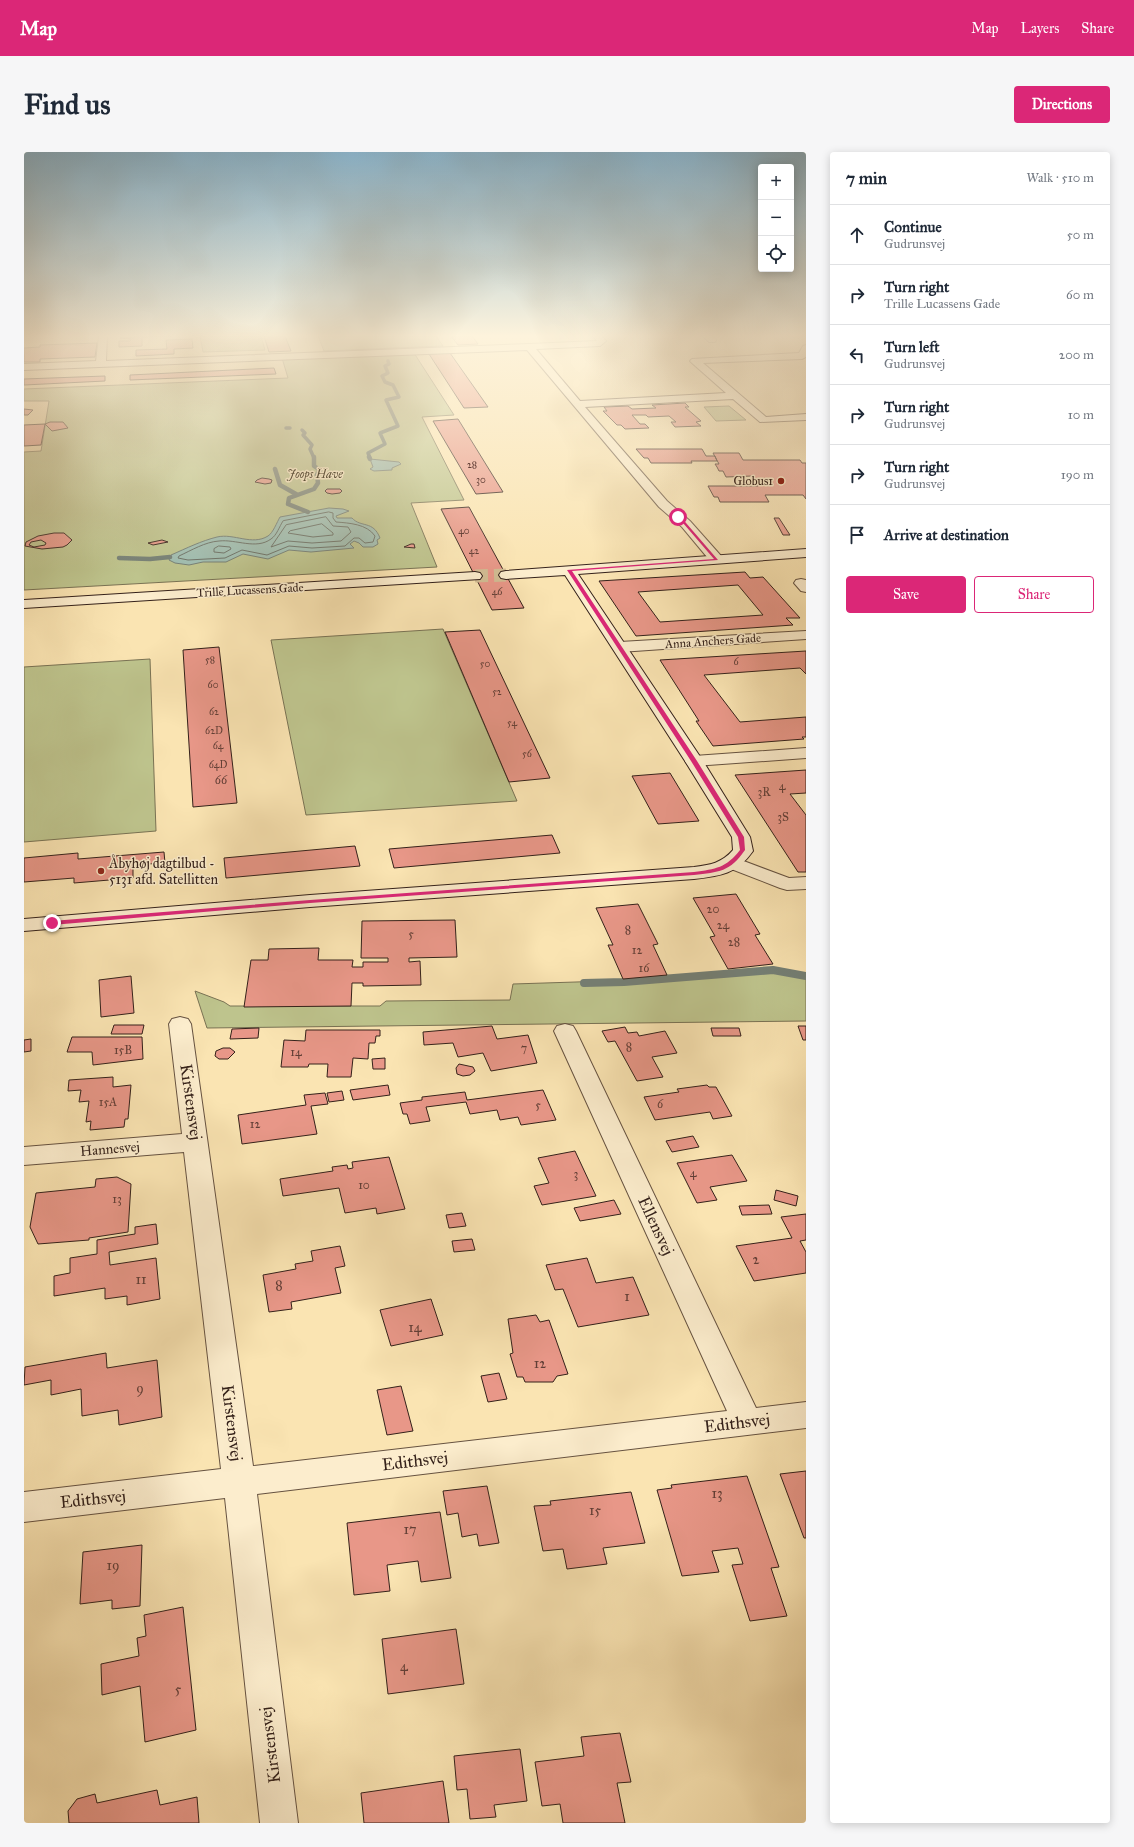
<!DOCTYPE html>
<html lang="en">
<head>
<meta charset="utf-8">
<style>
  :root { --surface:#fff; --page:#f6f6f7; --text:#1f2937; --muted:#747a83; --line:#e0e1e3; --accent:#db2777 }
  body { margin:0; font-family:"IM FELL Great Primer",serif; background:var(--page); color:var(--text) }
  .controls { position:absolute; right:12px; top:12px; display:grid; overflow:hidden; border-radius:4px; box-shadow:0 2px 10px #0003 }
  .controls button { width:36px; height:36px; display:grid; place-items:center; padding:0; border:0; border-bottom:1px solid var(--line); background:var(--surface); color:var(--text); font:20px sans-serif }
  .stop { position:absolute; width:12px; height:12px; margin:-9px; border:3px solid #db2777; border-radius:50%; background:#fff }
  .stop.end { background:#db2777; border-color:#fff; box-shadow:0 1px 4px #0008 }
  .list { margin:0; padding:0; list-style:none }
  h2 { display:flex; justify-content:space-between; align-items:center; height:52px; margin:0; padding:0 16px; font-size:17px }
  h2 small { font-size:13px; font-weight:400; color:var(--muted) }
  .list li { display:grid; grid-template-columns:26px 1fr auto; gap:12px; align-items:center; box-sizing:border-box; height:60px; padding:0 16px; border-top:1px solid var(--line) }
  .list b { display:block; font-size:15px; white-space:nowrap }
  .list p { margin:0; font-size:13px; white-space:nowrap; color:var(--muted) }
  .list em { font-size:13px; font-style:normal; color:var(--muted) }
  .actions { display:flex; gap:8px; padding:12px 16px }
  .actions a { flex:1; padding:9px 0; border:1px solid var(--accent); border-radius:4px; text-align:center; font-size:14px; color:var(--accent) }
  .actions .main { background:var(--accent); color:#fff }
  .icon { flex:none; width:22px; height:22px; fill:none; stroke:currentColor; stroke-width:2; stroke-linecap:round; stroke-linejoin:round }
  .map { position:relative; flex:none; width:782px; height:1671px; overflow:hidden; border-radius:4px }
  header { display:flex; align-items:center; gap:24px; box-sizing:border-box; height:56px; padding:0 20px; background:var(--accent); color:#fff }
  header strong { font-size:19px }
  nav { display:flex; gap:22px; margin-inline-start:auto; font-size:14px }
  .intro { display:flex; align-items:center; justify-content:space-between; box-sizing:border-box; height:96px; padding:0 24px }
  h1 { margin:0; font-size:28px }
  .button { padding:10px 18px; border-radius:4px; background:var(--accent); color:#fff; font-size:14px; font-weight:700 }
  main { display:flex; gap:24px; padding:0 24px }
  aside { flex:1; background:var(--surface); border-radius:4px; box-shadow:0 2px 10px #0003 }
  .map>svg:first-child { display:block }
  .green { fill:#bec48d; stroke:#797254 }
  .water { fill:#9fbeb2; stroke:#747f75 }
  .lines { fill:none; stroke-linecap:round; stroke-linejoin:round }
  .shore { stroke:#6a7066; stroke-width:1 }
  .stream-far2 { stroke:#747f75; stroke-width:3.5 }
  .stream-far1 { stroke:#747f75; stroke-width:4.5 }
  .stream { stroke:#747f75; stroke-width:8 }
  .building { fill:#e89788; stroke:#34211a; fill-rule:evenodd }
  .secondary-tunnel { stroke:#d2bd94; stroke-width:13; stroke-dasharray:13 6; stroke-linecap:butt }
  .street-casing { stroke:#665240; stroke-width:2 }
  .secondary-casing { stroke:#34211a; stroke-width:2 }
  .street { fill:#fcedcd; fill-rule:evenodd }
  .secondary { fill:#fcedcd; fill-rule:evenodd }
  .route { fill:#db2777 }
  .poi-dot { fill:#8f2418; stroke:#fcedcd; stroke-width:1.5 }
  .labels { text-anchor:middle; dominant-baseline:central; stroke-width:3; stroke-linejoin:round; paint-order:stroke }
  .far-number-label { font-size:10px; fill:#613e36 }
  .far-park-label { font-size:12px; font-style:italic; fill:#5d523c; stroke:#fcedcd }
  .far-poi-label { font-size:12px; fill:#34211a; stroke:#fcedcd; text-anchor:end }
  .far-street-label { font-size:12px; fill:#34211a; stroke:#fcedcd }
  .number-label { font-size:12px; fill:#613e36 }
  .poi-label { font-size:14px; fill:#34211a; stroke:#fcedcd; text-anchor:start }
  .street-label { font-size:14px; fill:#34211a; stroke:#fcedcd }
  .near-number-label { font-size:14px; fill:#613e36 }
  .near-street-label { font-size:17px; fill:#34211a; stroke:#fcedcd }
</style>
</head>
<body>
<header>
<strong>Map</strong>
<nav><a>Map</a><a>Layers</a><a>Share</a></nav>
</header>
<div class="intro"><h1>Find us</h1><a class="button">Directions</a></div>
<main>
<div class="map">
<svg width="782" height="1671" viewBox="0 0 782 1671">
  <rect width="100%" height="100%" fill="#fae4b2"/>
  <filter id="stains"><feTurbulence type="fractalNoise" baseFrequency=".005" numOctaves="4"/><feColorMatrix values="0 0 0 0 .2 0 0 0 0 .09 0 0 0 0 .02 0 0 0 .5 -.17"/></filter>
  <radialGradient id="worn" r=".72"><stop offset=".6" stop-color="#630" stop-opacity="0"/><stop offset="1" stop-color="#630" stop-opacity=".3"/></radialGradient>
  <!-- green -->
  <path class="green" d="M176,184H237L241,198L179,200Z
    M294,184H412L419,194L300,199Z
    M390,201L430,263L398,265L440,348L387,351L413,415L0,438V300L17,299L25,249H0V237L264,226L258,206Z
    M705,254L722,268L692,269L680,255Z
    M419,477L493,649L282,663L247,488Z
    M126,507L132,679L0,690V515Z
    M749,816L782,823V869L183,876L171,839L200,850L206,854H356L362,849L486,848L489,832L583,829Z"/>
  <!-- water -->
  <path class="water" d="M346,307L375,310L377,312L368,316V318L350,319L346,317L349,315Z
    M305,356L319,357L325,359L312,364L313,366H328C337,376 349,368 356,386L353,388L354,392L349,395H339L335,391L330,389L326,392L330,396L287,400L265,398L244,407L219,402L202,410H179L165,413L151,411L145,408L147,403C163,396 177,389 193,385C210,381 228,394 244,384C249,381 253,370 256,365Z"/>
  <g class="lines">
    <!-- shore -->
    <path class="shore" d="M305,360L309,361V366L312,370C325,371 343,372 351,384L349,390L341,391L335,386H330L321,394L288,396L265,394L243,403L218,398L201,406L164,408L154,406L155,404C168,398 181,390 195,389C212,387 232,398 247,387C253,383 255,375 259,369Z
      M302,365L309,374L324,375L327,380L317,389L288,391L264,389L247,395L262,373Z
      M298,372L309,381V383L289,385L264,381L266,379Z
      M195,394L206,395L207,397L200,401L190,400V397Z"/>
    <!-- stream-far2 -->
    <path class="stream-far2" d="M262,276H266
      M278,278L281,281L279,283L288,293L286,297L290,306
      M346,306L344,301L361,292L356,281L374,274L362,248L375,245L369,233L361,230L358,224L364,221L361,214L365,212L364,209"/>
    <!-- stream-far1 -->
    <path class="stream-far1" d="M345,305L346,307
      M251,317L256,333L272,342
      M284,360L264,352L265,346L290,337L294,331L293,323L296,318L290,314V305
      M95,406L126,407L146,405"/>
    <!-- stream -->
    <path class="stream" d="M560,831L600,830L749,818L782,824"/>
  </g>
  <!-- building -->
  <path class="building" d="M110,184H147L118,185V194L95,195V189H106L107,187L96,186H110Z
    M240,184H261L267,199L245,200Z
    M427,184H448L454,192L434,193Z
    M168,187L169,196L150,197V202L112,204V198L143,197L142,188Z
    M73,191L71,205L16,207V210H0V196L16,195V193Z
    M426,201L464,255L440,256L405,202Z
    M250,216L252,222L106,228V223Z
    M81,224V229L0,233V227Z
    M661,251L665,255H661L677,269L672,270L677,274L651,275L647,270H652L645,264L624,265L622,263H608L616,272H621L625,276L601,277L597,273H593L579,259H583L580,255L604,254L608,257L632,256L628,253Z
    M0,257L9,258L4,263H0Z
    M434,267L479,340L452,342L409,269Z
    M26,270H39L44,276L28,279L21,272Z
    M21,272L17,293L0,294V273Z
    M612,297H678L682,304H691L693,309H667L668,311H627L624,306H620Z
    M689,301H715L719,308H776L778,311H782V347L779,343H741L745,350H696L694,345H690L684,334H734L728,324L702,325L699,319H695L693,315L691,312H695Z
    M238,326L245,327L248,328L247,331L241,332L231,330L233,328Z
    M303,337H316L318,339L316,341L308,342L303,341L301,339Z
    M445,355L482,423L500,456L468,458L417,357Z
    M750,366H755L766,383H759Z
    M40,381L48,388L43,393L39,395L18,397L1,394L2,390L14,384L30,381ZM17,388L22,391L21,393L10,395L5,393L7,390Z
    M138,388L144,390L129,393L124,391Z
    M387,392H390L391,396L380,395Z
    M721,420L726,426L739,425L776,466H762L769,473L612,484L575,429ZM714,433L739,463L636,470L614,440Z
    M456,478L526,626L485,630L421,480Z
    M195,495L213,651L169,655L159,498Z
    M782,499V522L776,516L680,523L716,570L782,565V585H778L780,587L689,594L672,569H675L636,508Z
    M782,618V641L766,642L782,663V720H774L711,623Z
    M646,621L675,669L634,672L608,624Z
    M528,683L536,701L370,716L365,697Z
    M331,694L336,714L202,726L200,706Z
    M140,700L141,711L109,713V726L50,731V726L0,730V706L54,701V707Z
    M712,742L736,782L731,783L749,812L704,817L686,785L691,784L669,746Z
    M614,752L634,792L629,793L643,823L599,827L584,793H589L572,756Z
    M431,768L433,805L385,806V810L396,809L397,833L339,834V831H328L327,854L220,855L227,808H244L245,797L295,796L294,808H329L328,815H339V810H364V806H337L338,769Z
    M107,824L110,861L77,865L75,828Z
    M90,873H120L118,882H87Z
    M468,874L473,887L504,883L513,911L467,919L459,901L434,905L429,891L400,893L399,880Z
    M774,874H782V888H779Z
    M601,875L604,881L613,880L615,884L641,879L653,901L628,905L639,925L613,929L591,889L584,890L578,879Z
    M235,876L234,886L206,887L208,877Z
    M687,876H715L717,884H689Z
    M282,878H356V884H352L351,891H345L344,907L329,906L327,925H303L304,912H285L284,915H257L260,888L281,889Z
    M48,885H118L119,907L69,913L68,900H43Z
    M7,887V899L0,900V888Z
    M199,896H206L211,900L204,907H195L191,904L192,899Z
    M361,906V917H349L348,907Z
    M435,912L449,915L451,919L446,923L439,924L433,922L432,916Z
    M89,925V935L107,933L104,967H101L100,975L66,978L67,969L62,970L65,949L55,950L57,938L44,939L45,928Z
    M364,933L366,943L329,948L326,938Z
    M683,933L685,935H692L708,964L689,967L686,960L631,968L620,945L655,940L653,937Z
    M519,938L532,968L497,973L494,965L476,968L473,958L446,962L442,950L402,955L406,969L386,972L383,962H379L376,951L398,948V945L441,940L443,948Z
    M318,939L320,948L305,950L303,941Z
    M301,941L304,952L287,954L293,982L218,992L214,963L282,953L280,943Z
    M669,984L675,995L648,1000L642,989Z
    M551,999L572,1044L518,1053L510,1034L525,1031L514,1006Z
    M708,1003L723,1029L686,1035L693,1048L673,1051L653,1011Z
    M365,1005L381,1057L353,1062L352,1056L321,1061L315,1036L259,1044L256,1027L309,1019L308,1015L323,1013L324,1017L329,1016L328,1010Z
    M93,1025L107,1032L104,1080L65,1086V1088L14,1092L6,1075L12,1041L71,1035L72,1027Z
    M752,1038L774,1044L772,1054L750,1048Z
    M590,1048L597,1062L556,1069L550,1056Z
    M745,1053L748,1062L718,1063L715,1054Z
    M438,1061L442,1074L425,1076L422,1063Z
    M782,1062V1088L776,1089L782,1100V1121L730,1129L712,1094L768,1086L757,1065Z
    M132,1072L134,1092L85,1100L86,1113L132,1106L136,1147L103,1153V1144L81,1147V1136L30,1144V1124L46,1121V1106L73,1102V1088L111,1082V1075Z
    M448,1087L451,1098L430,1100L428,1089Z
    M316,1094L321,1114L311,1116L317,1141L267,1150L268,1157L245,1160L239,1123L272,1117L271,1112L289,1109L287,1099Z
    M563,1106L572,1131L609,1125L625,1163L554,1175L539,1137L531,1138L522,1113Z
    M407,1147L419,1183L367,1194L356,1158Z
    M512,1163L516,1170L525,1168L544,1222L533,1224L529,1230H501L499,1225H493L486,1202L489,1201L484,1167Z
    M82,1201L83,1216L133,1208L138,1265L95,1273L94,1258L58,1264L57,1237L27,1243V1228L0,1233L1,1215Z
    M475,1221L483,1247L464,1250L457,1224Z
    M377,1234L389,1279L363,1283L353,1238Z
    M782,1319V1386H780L756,1322Z
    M723,1324L755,1415L747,1416L763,1464L726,1469L708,1413L719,1412L714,1396L688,1399L695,1420L658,1424L633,1338L648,1336L647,1333Z
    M463,1334L475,1391L455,1394L453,1382L438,1385L434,1361L423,1363L419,1339Z
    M607,1340L621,1391L579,1396L583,1412L543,1417L539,1397L519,1399L510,1354L527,1353L526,1349Z
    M416,1360L427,1426L397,1430L394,1409L363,1413L366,1439L330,1443L323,1371Z
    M118,1393L116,1454L88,1457V1448L56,1452L59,1400Z
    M159,1455L172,1578L121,1590L116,1534L78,1543L77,1512L115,1504L113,1486L122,1484L120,1463Z
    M432,1477L440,1532L364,1542L358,1487Z
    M596,1581L607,1630L593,1631L601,1671H539L536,1652L518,1654L511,1610L560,1604L557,1585Z
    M496,1597L503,1649L470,1653L472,1665L446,1667L443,1637L433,1638L430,1604Z
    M419,1629L425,1671H340L337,1641Z
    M133,1638L136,1653L173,1645L175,1671H45L44,1659L53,1647L71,1642L73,1651Z"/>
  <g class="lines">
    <!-- secondary-tunnel -->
    <path class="secondary-tunnel" d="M451,424L482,423"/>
    <!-- street casing -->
    <g class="street-casing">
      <path id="street" d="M75,184H83L82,209L505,192L573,189L569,184H578L582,189L576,194L512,197L556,249L702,241L668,211L666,209L668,207L775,201L779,194L782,193V205L778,207L679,211L742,265L782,262V268L736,270L709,247L561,255L643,349L666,369L698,405L700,408L698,411H688L658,375L635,355L503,198L0,218V212L72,209Z
        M679,184H688L692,188L691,190H685Z
        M777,427L782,428V440L777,439L770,431L772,428Z
        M782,479V487L596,500L591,498L588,495L591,492L596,490Z
        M782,596V606L670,614L664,613L661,609L664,605L670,604Z
        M709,705L765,726L782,725V737L763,738L756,736L702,715L699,711L702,707Z
        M156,865L164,867L167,872L229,1314L703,1259L530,879L533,874L541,872L549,874L552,879L732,1256L782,1250V1276L233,1342L274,1671H236L201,1346L0,1370V1340L197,1317L160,1000L0,1013V995L158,982L145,872L148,867Z"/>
    </g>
    <!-- secondary casing -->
    <g class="secondary-casing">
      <path id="secondary" d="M782,397V405L554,422L679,609L726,685L729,699C713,722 696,724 670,727L286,755L0,779V767L286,743L670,715C686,713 698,711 709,698L708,685L661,609L541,423L482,427L477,426L475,423L477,420L482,419Z
        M451,420L456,421L458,424L456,427L0,456V448Z"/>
    </g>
    <!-- street -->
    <use href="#street" class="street"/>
    <!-- secondary -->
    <use href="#secondary" class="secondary"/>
  </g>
  <!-- sky -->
  <linearGradient id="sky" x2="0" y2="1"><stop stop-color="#8bb8d2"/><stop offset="0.44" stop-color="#fdf3dc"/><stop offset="1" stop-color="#fdf3dc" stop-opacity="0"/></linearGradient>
  <rect width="782" height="418" fill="url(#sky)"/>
  <!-- route -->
  <path class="route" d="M653,364H656L694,408L548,419L673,609L720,685L721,698C706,720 695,720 670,723L286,751L28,773L25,771L28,769L286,748L670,720C692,717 702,716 716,698L714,685L667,609L543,418L690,407Z"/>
  <!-- markers -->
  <g class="poi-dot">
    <circle cx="757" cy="329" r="4"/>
    <circle cx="77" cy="719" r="4"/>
  </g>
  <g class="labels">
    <!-- far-number labels -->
    <g class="far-number-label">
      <text x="448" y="313">28</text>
      <text x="457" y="328">30</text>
      <text x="440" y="379">40</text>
      <text x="450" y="399">42</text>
      <text x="473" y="440">46</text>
      <text x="186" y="508">58</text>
      <text x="712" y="510">6</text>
      <text x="461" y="512">50</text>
      <text x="189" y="533">60</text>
      <text x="473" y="540">52</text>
      <text x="190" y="560">62</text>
      <text x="488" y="571">54</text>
      <text x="190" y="579">62D</text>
      <text x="194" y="594">64</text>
      <text x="503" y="602">56</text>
      <text x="194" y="613">64D</text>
    </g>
    <!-- far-park labels -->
    <g class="far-park-label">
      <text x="291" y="322">Joops Have</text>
    </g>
    <!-- far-poi labels -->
    <g class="far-poi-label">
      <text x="749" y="329">Globus1</text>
    </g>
    <!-- far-street labels -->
    <g class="far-street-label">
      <text transform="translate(226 438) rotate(-3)">Trille Lucassens Gade</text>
      <text transform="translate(689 489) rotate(-4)">Anna Anchers Gade</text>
    </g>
    <!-- number labels -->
    <g class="number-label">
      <text x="197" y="628">66</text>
      <text x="758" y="634">4</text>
      <text x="740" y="640">3R</text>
      <text x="759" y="665">3S</text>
      <text x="689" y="757">20</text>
      <text x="699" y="773">24</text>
      <text x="604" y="778">8</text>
      <text x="387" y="782">5</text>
      <text x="710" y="790">28</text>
      <text x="613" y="798">12</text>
      <text x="620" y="816">16</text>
      <text x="605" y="895">8</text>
      <text x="500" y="896">7</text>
      <text x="99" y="898">15B</text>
      <text x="272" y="900">14</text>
      <text x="84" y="950">15A</text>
      <text x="636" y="952">6</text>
      <text x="514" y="953">5</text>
      <text x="231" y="972">12</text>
      <text x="669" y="1021">4</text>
      <text x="552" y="1022">3</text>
      <text x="340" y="1033">10</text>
      <text x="93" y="1047">13</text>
    </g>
    <!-- poi labels -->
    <g class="poi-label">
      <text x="85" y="711">Åbyhøj dagtilbud -<tspan x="85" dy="16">5131 afd. Satellitten</tspan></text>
    </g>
    <!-- street labels -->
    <g class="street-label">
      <text transform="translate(86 997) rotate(-5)">Hannesvej</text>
    </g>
    <!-- near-number labels -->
    <g class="near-number-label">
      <text x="732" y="1107">2</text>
      <text x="117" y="1127">11</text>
      <text x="255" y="1133">8</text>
      <text x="603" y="1144">1</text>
      <text x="391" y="1175">14</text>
      <text x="516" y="1211">12</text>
      <text x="116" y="1236">9</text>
      <text x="693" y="1341">13</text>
      <text x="571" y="1358">15</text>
      <text x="386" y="1377">17</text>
      <text x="89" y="1413">19</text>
      <text x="380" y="1514">4</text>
      <text x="154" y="1537">5</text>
    </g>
    <!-- near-street labels -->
    <g class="near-street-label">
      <text transform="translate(167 950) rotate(82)">Kirstensvej</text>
      <text transform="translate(632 1074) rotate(65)">Ellensvej</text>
      <text transform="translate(208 1271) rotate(83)">Kirstensvej</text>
      <text transform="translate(713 1271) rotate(-7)">Edithsvej</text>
      <text transform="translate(391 1309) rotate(-7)">Edithsvej</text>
      <text transform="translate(69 1347) rotate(-6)">Edithsvej</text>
      <text transform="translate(246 1593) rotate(-97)">Kirstensvej</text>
    </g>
  </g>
  <rect width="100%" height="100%" filter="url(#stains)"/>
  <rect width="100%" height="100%" fill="url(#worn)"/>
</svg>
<div class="controls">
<button>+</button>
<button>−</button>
<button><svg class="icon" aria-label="locate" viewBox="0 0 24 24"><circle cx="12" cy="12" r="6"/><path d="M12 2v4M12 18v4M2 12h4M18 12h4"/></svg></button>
</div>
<div class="stop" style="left:654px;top:365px"></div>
<div class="stop end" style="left:28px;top:771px"></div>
</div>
<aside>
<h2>7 min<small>Walk · 510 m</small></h2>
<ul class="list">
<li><svg class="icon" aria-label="ahead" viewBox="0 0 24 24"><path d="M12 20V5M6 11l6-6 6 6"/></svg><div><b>Continue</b><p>Gudrunsvej</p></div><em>50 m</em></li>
<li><svg class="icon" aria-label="right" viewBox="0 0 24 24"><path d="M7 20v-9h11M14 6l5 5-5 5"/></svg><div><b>Turn right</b><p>Trille Lucassens Gade</p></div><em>60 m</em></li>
<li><svg class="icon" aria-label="left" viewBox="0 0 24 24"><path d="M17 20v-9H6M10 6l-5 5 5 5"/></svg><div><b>Turn left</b><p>Gudrunsvej</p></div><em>200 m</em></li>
<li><svg class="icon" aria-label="right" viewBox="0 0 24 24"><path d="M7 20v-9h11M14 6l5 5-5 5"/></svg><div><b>Turn right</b><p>Gudrunsvej</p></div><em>10 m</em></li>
<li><svg class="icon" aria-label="right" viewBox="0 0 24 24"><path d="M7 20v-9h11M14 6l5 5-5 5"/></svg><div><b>Turn right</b><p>Gudrunsvej</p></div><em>190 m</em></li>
<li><svg class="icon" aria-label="arrive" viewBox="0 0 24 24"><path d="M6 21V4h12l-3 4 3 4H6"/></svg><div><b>Arrive at destination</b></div></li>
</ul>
<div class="actions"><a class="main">Save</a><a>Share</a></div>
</aside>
</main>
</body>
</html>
